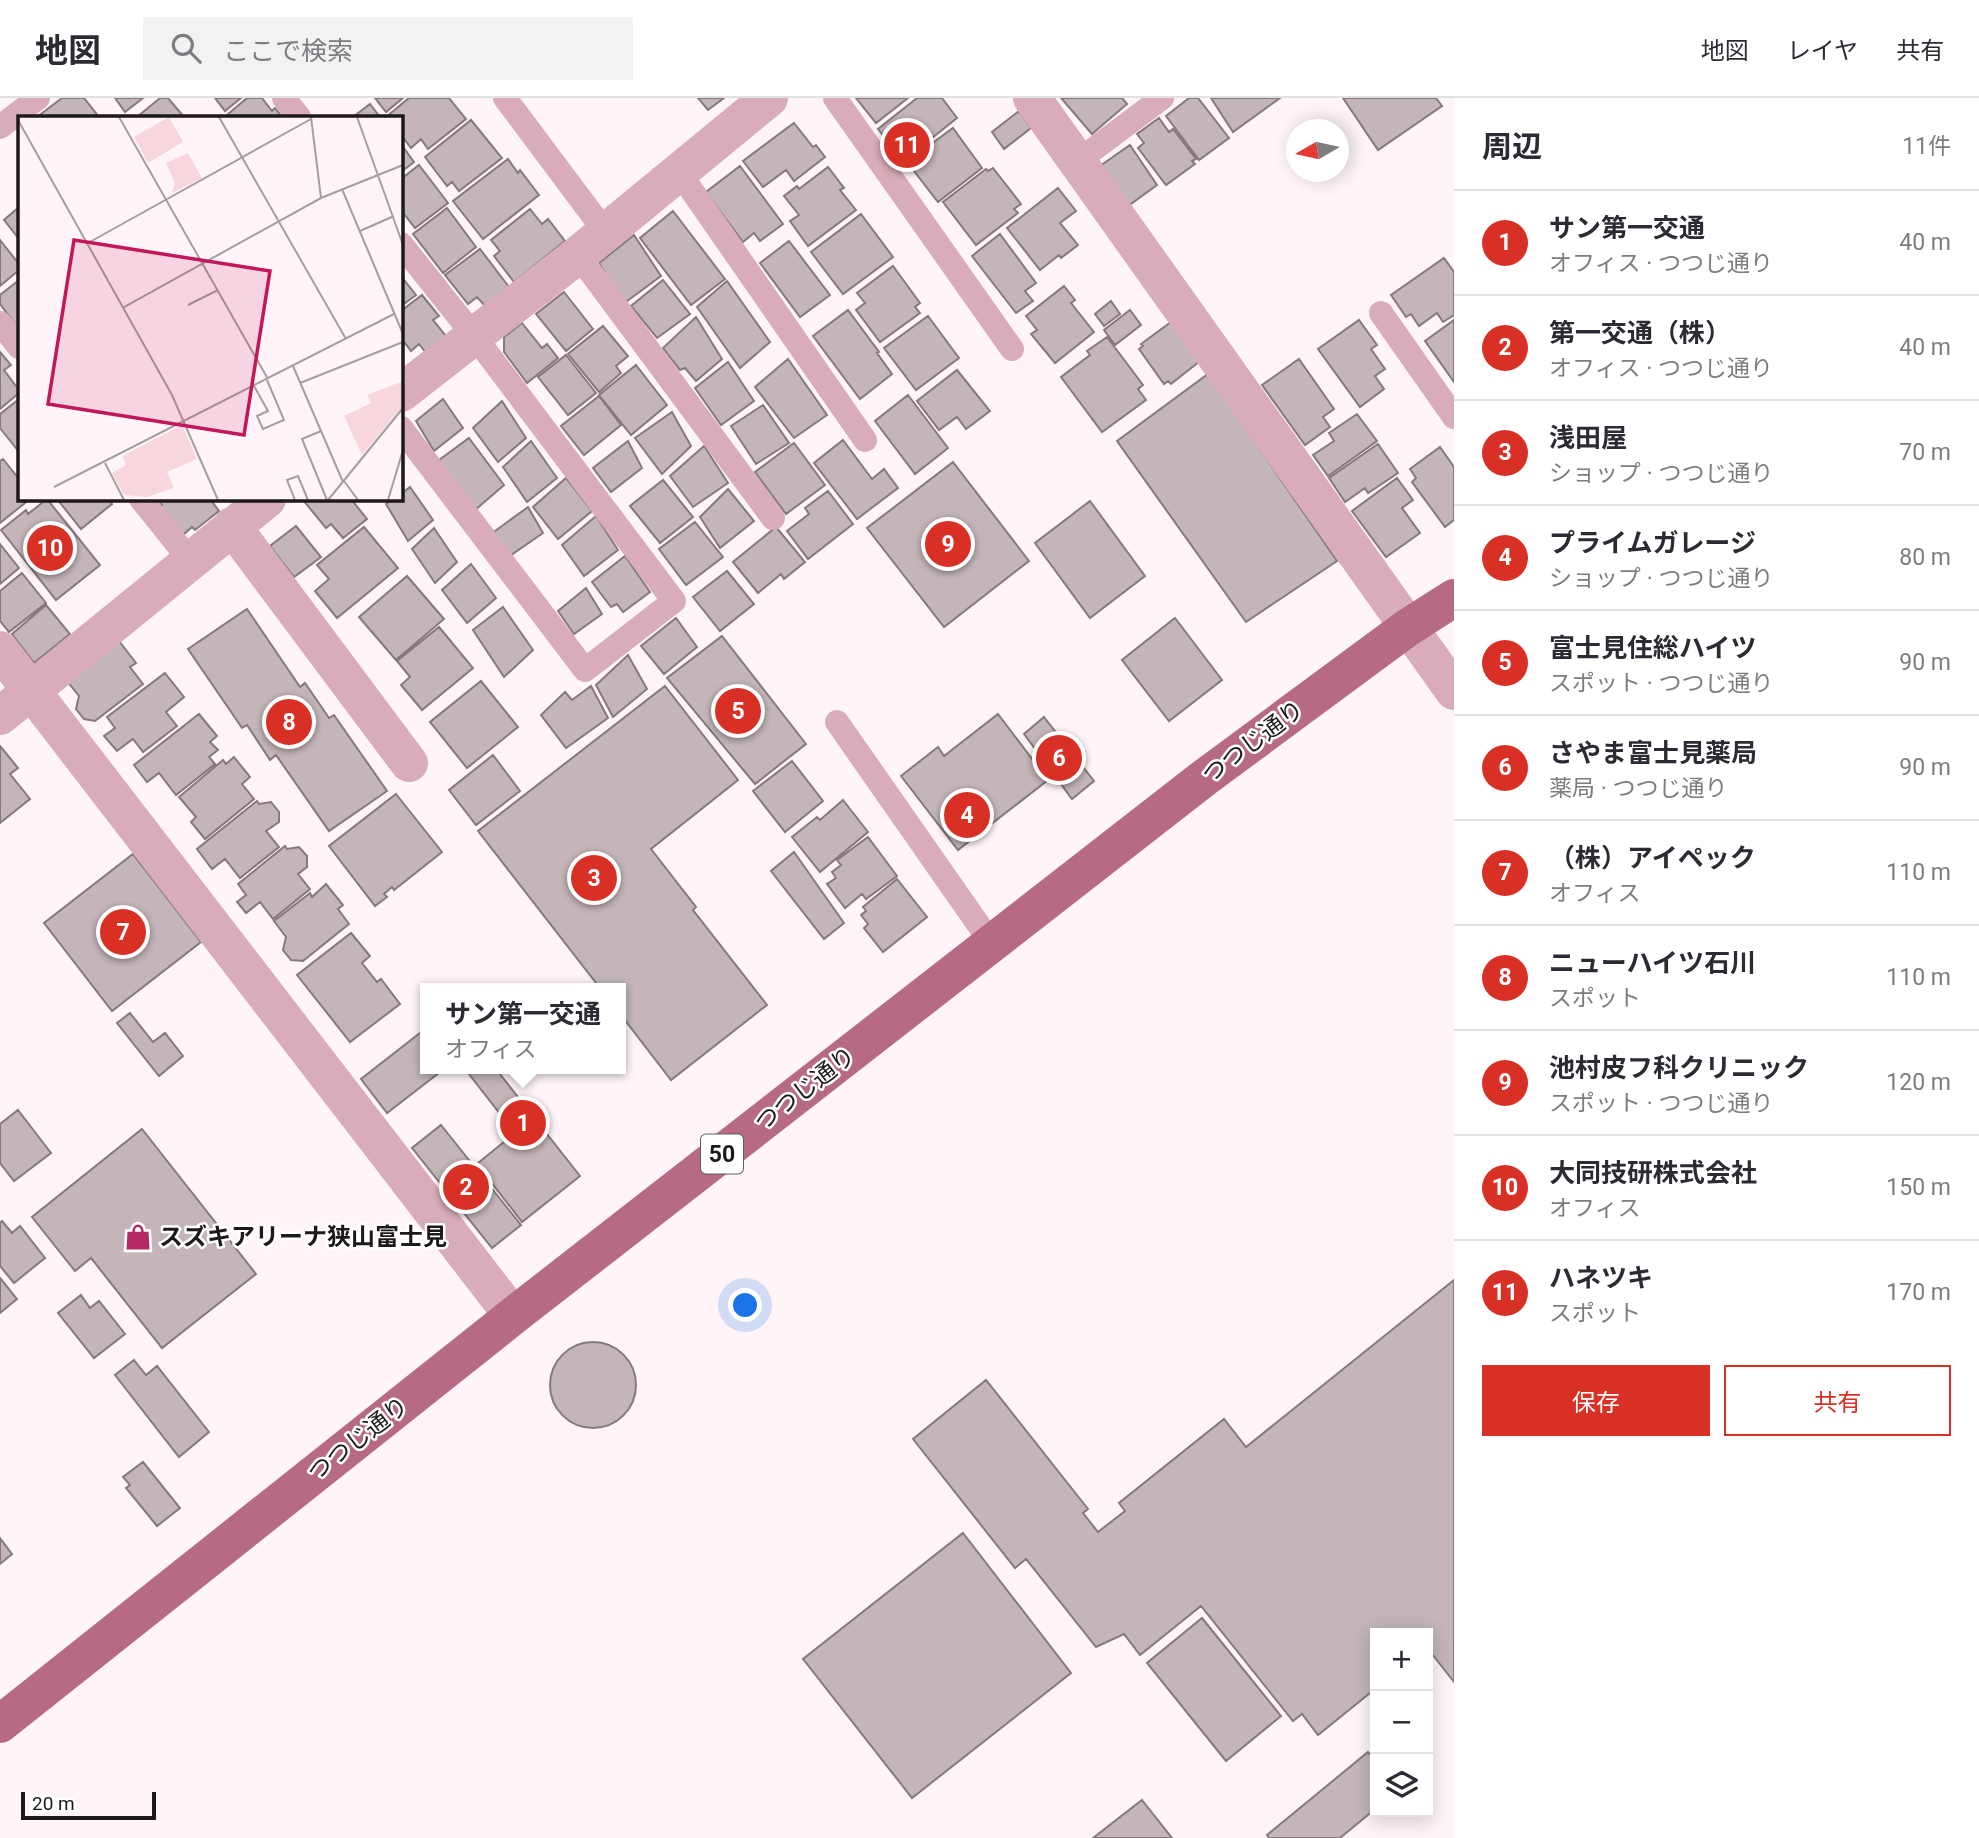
<!DOCTYPE html>
<html lang="ja">
<head>
<meta charset="utf-8">
<style>
  :root { --surface:#fff; --page:#f2f2f3; --text:#2b2b33; --muted:#7c7c81; --line:#e1e1e2; --accent:#d93025 }
  body { margin:0; font-family:Roboto,"Noto Sans JP",sans-serif; background:var(--page); color:var(--text) }
  .controls { position:absolute; right:21px; bottom:21px; display:grid; overflow:hidden; border-radius:0px; box-shadow:0 4px 18px #0003 }
  .controls button { width:63px; height:63px; display:grid; place-items:center; padding:0; border:0; border-bottom:2px solid var(--line); background:var(--surface); color:var(--text); font:35px sans-serif }
  .compass { position:absolute; left:1286px; top:21px; width:63px; height:63px; border-radius:50%; background:var(--surface); box-shadow:0 4px 18px #0003; rotate:261deg }
  .scale { position:absolute; left:21px; bottom:18px; width:135px; box-sizing:border-box; padding-left:7px; border:4px solid #1d1819; border-top:0; font-size:19px; line-height:24px; white-space:nowrap; color:#1d1819; -webkit-text-stroke:5px #fff; paint-order:stroke }
  .you { position:absolute; left:746px; top:1208px; width:24px; height:24px; margin:-18px; border:5px solid #fff; border-radius:50%; background:#1a73e8; box-shadow:0 0 0 10px #1a73e833 }
  .badge { display:grid; place-items:center; width:46px; height:46px; border-radius:50%; background:var(--accent); color:#fff; font-size:23px; font-weight:700 }
  .pin { position:absolute; translate:-50% -50%; border:4px solid #fff; box-shadow:0 2px 7px #0006 }
  .popup { position:absolute; left:420px; top:885px; width:206px; height:91px; box-sizing:border-box; display:grid; place-content:center; border-radius:0px; background:var(--surface); filter:drop-shadow(0 2px 5px #0005); font-size:23px; white-space:nowrap; color:var(--muted) }
  .popup b { font-size:26px; color:var(--text) }
  .popup::after { content:''; position:absolute; left:50%; top:100%; margin-left:-14px; border:14px solid transparent; border-top-color:var(--surface) }
  .list { margin:0; padding:0; list-style:none }
  h2 { display:flex; justify-content:space-between; align-items:center; height:91px; margin:0; padding:0 28px; font-size:30px }
  h2 small { font-size:23px; font-weight:400; color:var(--muted) }
  .list li { display:grid; grid-template-columns:46px 1fr auto; gap:21px; align-items:center; box-sizing:border-box; height:105px; padding:0 28px; border-top:2px solid var(--line) }
  .list b { display:block; font-size:26px; white-space:nowrap }
  .list p { margin:0; font-size:23px; white-space:nowrap; color:var(--muted) }
  .list em { font-size:23px; font-style:normal; color:var(--muted) }
  .actions { display:flex; gap:14px; padding:21px 28px }
  .actions a { flex:1; padding:16px 0; border:2px solid var(--accent); border-radius:0px; text-align:center; font-size:24px; color:var(--accent) }
  .actions .main { background:var(--accent); color:#fff }
  .icon { flex:none; width:38px; height:38px; fill:none; stroke:currentColor; stroke-width:2; stroke-linecap:round; stroke-linejoin:round }
  .map { position:relative; flex:none; width:1454px; height:1740px; overflow:hidden }
  header { display:flex; align-items:center; gap:42px; box-sizing:border-box; height:98px; padding:0 35px; background:var(--surface); border-bottom:2px solid var(--line) }
  header strong { font-size:33px }
  nav { display:flex; gap:38px; margin-inline-start:auto; font-size:24px }
  .search { width:490px; height:63px; background:var(--page); display:flex; align-items:center; gap:18px; box-sizing:border-box; padding:0 24px; border-radius:0px; color:var(--muted); font-size:26px }
  main { display:flex }
  aside { flex:1; background:var(--surface) }
  .map>svg:first-child { display:block }
  .building { fill:#c3b5b8; stroke:#86797c; stroke-width:2 }
  .lines { fill:none; stroke-linecap:round; stroke-linejoin:round }
  .lane { stroke:#d8acb8; stroke-width:24 }
  .street { stroke:#d8acb8; stroke-width:38 }
  .primary { stroke:#b76b82; stroke-width:38 }
  .labels { text-anchor:middle; dominant-baseline:central; stroke-width:5; stroke-linejoin:round; paint-order:stroke }
  .shield { fill:#fff; stroke:#615d5e; stroke-width:2 }
  .shield-label { font-size:23px; font-weight:bold; fill:#1d1819 }
  .street-label { font-size:24px; fill:#1d1819; stroke:#fff }
  .poi-label { font-size:24px; font-weight:bold; fill:#1d1819; stroke:#fff; text-anchor:start }
  .inset-road { fill:none; stroke:#a59d9f; stroke-width:2 }
  .view { fill:#c2185b; fill-opacity:0.15; stroke:#c2185b; stroke-width:3.5 }
  .inset-edge { fill:none; stroke:#1d1819; stroke-width:3.5 }
</style>
</head>
<body>
<header>
<strong>地図</strong>
<div class="search"><svg class="icon" aria-label="search" viewBox="0 0 24 24"><circle cx="10" cy="10" r="6"/><path d="M15 15l6 6"/></svg>ここで検索</div>
<nav><a>地図</a><a>レイヤ</a><a>共有</a></nav>
</header>
<main>
<div class="map">
<svg width="1454" height="1740" viewBox="0 0 1454 1740">
  <rect width="100%" height="100%" fill="#fff5f8"/>
  <!-- building -->
  <path class="building" d="M62,0H84L99,19H37Z
    M115,0H143L125,14Z
    M160,0H168L184,19H137Z
    M215,0H241L225,13Z
    M247,0H262L272,13L275,10L282,19H231L228,16Z
    M375,0H403L386,14Z
    M409,0H449L466,21L428,51L421,41L411,50L401,37V19H386Z
    M698,0H724L708,12Z
    M856,0H908L876,25Z
    M917,0H942L957,20L903,63L878,31Z
    M1061,0H1122L1127,6L1092,36Z
    M1189,0H1198L1229,40L1199,62L1166,18Z
    M1211,0H1280L1233,34Z
    M1343,0H1436L1442,8L1378,52Z
    M370,6L380,19H353Z
    M1019,13L1031,30L1004,51L992,34Z
    M1159,20L1169,34L1173,31L1196,61L1192,63L1195,66L1166,87L1138,50L1144,45L1137,36Z
    M471,22L502,60L459,93L452,84L447,88L425,59Z
    M794,25L813,49L816,47L825,59L794,83L786,72L763,89L743,63Z
    M953,30L982,70L938,104L907,64Z
    M401,46L414,64L401,74Z
    M1130,47L1157,87L1128,108L1100,68Z
    M508,61L518,75L520,72L539,97L483,141L453,103Z
    M419,67L448,105L415,130L401,112V81Z
    M740,68L783,126L760,143L754,135L743,144L706,94Z
    M828,69L844,90L840,92L856,112L808,148L790,123L799,117L784,98L797,88L799,91Z
    M993,70L1021,106L1014,111L1018,115L976,147L943,104L986,71L988,73Z
    M1058,90L1076,113L1060,125L1078,147L1061,160L1059,157L1040,172L1007,130Z
    M19,109V141L4,122Z
    M447,110L476,149L443,175L413,136Z
    M530,111L542,126L548,121L565,143L514,184L494,158L500,153L491,142Z
    M673,113L725,181L691,207L640,140Z
    M861,116L893,159L843,196L811,154Z
    M1000,136L1036,185L1025,193L1033,203L1016,215L972,158Z
    M634,137L661,178L623,206L599,165Z
    M0,142L19,166V172L0,188Z
    M789,143L830,197L800,219L760,165Z
    M480,151L509,189L485,208L477,199L468,206L445,177Z
    M1444,160L1454,174V217L1443,224L1437,215L1419,228L1411,216L1406,219L1391,197Z
    M893,168L920,205L915,209L920,215L880,244L856,212L865,205L857,195Z
    M401,178L416,197L401,208Z
    M19,182V231L0,206V197Z
    M663,182L690,216L657,240L631,208Z
    M727,183L770,244L740,270L697,209Z
    M1064,188L1075,202L1071,205L1094,234L1055,265L1031,236L1037,232L1026,218Z
    M564,194L593,231L566,253L536,216Z
    M422,197L439,218L433,222L446,238L426,255L419,246L411,253L401,240V213Z
    M1111,203L1120,216L1104,228L1095,216Z
    M848,212L879,254L877,255L892,276L860,301L813,238Z
    M1130,212L1141,227L1115,247L1104,232Z
    M928,218L959,260L916,292L884,250Z
    M696,219L722,261L696,283L685,270L680,272L663,250Z
    M1359,222L1377,247L1371,251L1385,271L1375,278L1384,291L1360,309L1318,251Z
    M1454,222V284L1425,243Z
    M1171,224L1200,263L1171,286L1168,283L1164,286L1139,251L1143,248L1141,246Z
    M522,225L542,250L547,246L558,260L527,285L504,254V239Z
    M603,228L628,258L616,268L621,275L599,294L568,256Z
    M1107,239L1143,287L1138,291L1146,302L1102,334L1061,279L1090,257L1087,253Z
    M0,254L11,267L4,272L19,292V295L0,311Z
    M566,257L596,295L568,317L538,279Z
    M788,261L827,317L794,340L755,289Z
    M1299,261L1334,311L1323,319L1330,329L1305,347L1262,287Z
    M728,264L754,303L721,327L695,290Z
    M636,267L667,307L631,337L599,297Z
    M957,272L990,313L966,331L957,319L939,332L917,303Z
    M1208,276L1337,463L1246,524L1117,343Z
    M908,297L948,350L915,376L875,323Z
    M599,298L621,327L584,357L561,328Z
    M19,301V354L0,330V316Z
    M443,301L463,330L434,353L416,323Z
    M502,303L526,340L498,364L473,330Z
    M763,307L789,345L756,366L731,328Z
    M672,314L691,348L662,376L635,340Z
    M1357,316L1377,343L1328,378L1313,357L1334,343L1329,335Z
    M469,340L504,387L474,413L439,362Z
    M843,342L872,381L884,371L898,390L857,421L814,365Z
    M531,343L557,380L527,404L503,369Z
    M628,343L642,370L611,394L593,370Z
    M794,345L825,387L786,416L755,374Z
    M1378,346L1398,375L1368,395L1365,390L1345,404L1329,380Z
    M704,348L728,385L693,409L670,378Z
    M1440,349L1454,369V422L1445,429L1412,384L1416,380L1410,371Z
    M3,361L19,381V401H30L0,425V363Z
    M953,364L1029,463L944,529L867,430Z
    M566,380L592,413L558,441L533,409Z
    M1397,380L1413,402L1402,410L1420,435L1386,459L1352,413Z
    M663,382L693,419L660,445L630,408Z
    M410,389L433,422L408,443L386,406L394,401H401V396Z
    M728,391L754,423L720,450L700,419Z
    M828,393L853,426L808,461L787,433L809,416L805,410Z
    M47,401L100,467L56,502L1,432L26,412L28,416Z
    M57,401H108L112,406L81,431Z
    M157,401H210L219,413L195,432L192,429L182,438L159,409L162,407Z
    M305,401H351L367,421L343,440L331,426L326,430L303,402Z
    M1090,403L1145,478L1090,520L1035,445Z
    M528,409L543,435L507,460L491,436Z
    M596,418L618,452L584,478L562,447Z
    M695,424L723,459L686,487L659,451Z
    M296,428L321,459L294,479L270,448Z
    M364,429L398,470L337,520L315,493L329,481L317,467Z
    M776,429L805,464L784,481L781,476L758,495L733,464Z
    M434,430L457,464L435,485L412,451Z
    M0,446L19,470L0,486Z
    M625,458L650,494L623,514L617,506L611,509L592,484Z
    M471,466L496,500L467,525L442,492Z
    M727,473L754,506L720,533L693,499Z
    M22,475L46,505L9,534L0,523V493Z
    M407,478L444,521L396,562L359,519Z
    M586,490L602,516L574,536L558,513Z
    M46,507L70,536L34,565L12,536Z
    M503,509L533,552L504,579L473,532Z
    M247,511L300,589L305,585L329,620L334,617L387,693L329,733L276,657L270,662L247,627L242,630L188,551Z
    M676,520L697,549L664,576L641,548Z
    M1175,520L1222,582L1169,623L1122,562Z
    M439,529L473,570L422,612L401,587L410,579L397,563Z
    M722,538L806,646L755,686L667,580Z
    M119,543L136,565L130,569L143,586L95,623L84,621L76,611L79,598L67,583Z
    M628,557L647,591L613,619L596,587Z
    M165,575L184,599L166,614L177,628L143,654L133,641L117,653L104,638L115,630L107,619Z
    M481,583L518,629L467,670L430,624Z
    M591,588L608,620L566,650L541,617L565,594L572,602Z
    M665,588L738,682L651,751L696,809L693,812L767,907L671,982L621,917V890H600L478,733Z
    M199,616L217,638L210,644L218,652L209,659L215,666L176,697L159,675L147,684L134,667Z
    M998,616L1048,682L958,752L901,678L938,649L944,658Z
    M1044,619L1094,683L1072,701L1024,636Z
    M0,648L18,670L10,676L30,701L0,725Z
    M493,657L520,693L476,727L449,692Z
    M234,659L250,679L242,686L254,701L205,741L191,724L196,719L179,699L223,662L226,666Z
    M792,663L823,703L785,734L753,693Z
    M396,696L442,754L394,792L392,789L384,796L387,799L375,808L329,748Z
    M843,702L868,734L820,774L792,739L817,719L820,722Z
    M257,703L259,706L271,704L279,714V724L266,733L279,749L240,780L225,761L212,771L197,751Z
    M868,739L897,778L866,801L862,796L845,810L827,786L836,780L832,774L841,767L837,762Z
    M285,748L287,751L299,749L307,758V769L298,776L310,791L273,821L260,804L246,815L237,804L246,797L238,786Z
    M794,754L844,825L824,841L771,773Z
    M133,756L201,844L112,913L44,825Z
    M897,781L927,819L883,854L864,830L868,826L861,817L866,813L863,809Z
    M326,786L343,807L338,811L349,826L303,863L291,862L283,852L286,839L274,823L310,795L312,799Z
    M351,835L370,858L362,865L377,884L381,881L400,906L350,944L297,877Z
    M130,915L153,944L165,935L183,958L159,978L117,925Z
    M425,931V971H444L387,1015L361,981Z
    M465,971H496L580,1078L522,1124L477,1066L515,1035Z
    M18,1012L51,1055L14,1083L0,1065V1026Z
    M441,1027L521,1127L492,1150L412,1050Z
    M142,1031L256,1176L162,1250L91,1160L75,1173L32,1119Z
    M2,1123L12,1135L20,1128L45,1160L14,1185L0,1168V1125Z
    M0,1180L17,1201L0,1215Z
    M1454,1182V1584L1428,1551V1535H1375V1591L1318,1637L1302,1616L1293,1623L1201,1508L1140,1557L1124,1536L1096,1549L1026,1461L1015,1470L913,1341L986,1282L1088,1411L1083,1415L1098,1434L1125,1413L1119,1405L1224,1321L1246,1349Z
    M81,1197L90,1210L99,1203L125,1236L94,1260L58,1215Z
    M550 1287a43 43 0 1 1 86 0a43 43 0 1 1-86 0Z
    M134,1262L146,1277L157,1268L209,1334L179,1359L115,1277Z
    M143,1364L180,1410L157,1428L126,1390L130,1387L123,1379Z
    M963,1435L1071,1575L912,1700L803,1561Z
    M0,1440L12,1456L0,1466Z
    M1202,1520L1281,1618L1226,1663L1147,1565Z
    M1368,1654L1375,1663L1377,1714L1374,1712L1340,1740H1269L1267,1737Z
    M1142,1702L1172,1740H1093Z"/>
  <g class="lines">
    <!-- lane -->
    <path class="lane" d="M284,0L299,19
      M505,0L606,135
      M835,0L1012,251
      M0,29L38,0
      M1078,63L1162,0
      M679,74L865,342
      M401,146L475,239L674,503L585,572L401,330
      M578,157L773,420
      M1381,215L1454,319
      M0,225L19,249
      M141,401L190,462
      M837,624L992,846"/>
    <!-- street -->
    <path class="street" d="M1032,0L1454,593
      M401,295L578,157L769,0
      M232,428L409,665
      M0,552L513,1218
      M0,618L267,401"/>
    <!-- primary -->
    <path class="primary" d="M0,1626L513,1218L1204,680L1407,530L1454,500"/>
  </g>
  <!-- icons -->
  <defs>
    <g id="shop-bare" transform="scale(2.1)"><path d="M-5-2.5h2.3a2.7 3.5 0 0 1 5.4 0H5L5.5 6h-11ZM-1.5-2.5h3a1.5 2.3 0 0 0-3 0Z" fill="#b62a63" stroke="#fff" stroke-width="2.5" paint-order="stroke"/></g>
  </defs>
  <g fill-rule="evenodd">
    <use href="#shop-bare" x="138" y="1139"/>
  </g>
  <g class="labels">
    <!-- shield labels -->
    <rect class="shield" x="701" y="1036.5" width="42" height="39" rx="5"/>
    <g class="shield-label">
      <text x="722" y="1056">50</text>
    </g>
    <!-- street labels -->
    <g class="street-label">
      <text transform="translate(1253 644) rotate(-37)">つつじ通り</text>
      <text transform="translate(805 991) rotate(-38)">つつじ通り</text>
      <text transform="translate(358 1341) rotate(-38)">つつじ通り</text>
    </g>
    <!-- poi labels -->
    <g class="poi-label">
      <text x="159" y="1139">スズキアリーナ狭山富士見</text>
    </g>
  </g>
  <!-- overview -->
  <g transform="translate(18 18)">
    <rect width="385" height="385" fill="#fff5f8"/>
    <path d="M151,1L165,26L130,47L116,21ZM170,37L184,62L154,77L157,67L148,47ZM385,265V290L344,339L326,300L353,287L349,279ZM164,309L179,343L149,356L156,372L129,381L106,379L94,357L108,349L104,340Z" fill="#f8d6de"/>
    <path class="inset-road" d="M101,1L250,263M201,1L328,223M293,1L303,82M339,1L385,129M0,4L154,279L200,384M324,73L385,218M342,115L376,100M70,127L293,3M170,189L200,174M106,191L303,82L385,49M275,250L325,366M282,267L385,226M236,270L250,295L239,300L245,313L266,304L249,264M303,315L284,323L309,384M87,347L106,384M326,365L340,384M36,371L376,198M277,384L269,364L280,360L290,384M310,384L385,292M370,384L385,334"/>
    <path class="view" d="M56,124L252,155L226,319L30,288Z"/>
    <rect width="385" height="385" class="inset-edge"/>
  </g>
</svg>
<div class="controls">
<button>+</button>
<button>−</button>
<button><svg class="icon" aria-label="layers" viewBox="0 0 24 24"><path d="M12 4l9 5-9 5-9-5zM3 14l9 5 9-5"/></svg></button>
</div>
<svg class="compass" viewBox="-18 -18 36 36"><path d="M0-13l5 13h-10z" fill="#e53935"/><path d="M0 13l5-13h-10z" fill="#7c7c81"/></svg>
<div class="scale">20 m</div>
<div class="you"></div>
<div class="pin badge" style="left:523px;top:1025px">1</div>
<div class="popup"><b>サン第一交通</b>オフィス</div>
<div class="pin badge" style="left:466px;top:1089px">2</div>
<div class="pin badge" style="left:594px;top:780px">3</div>
<div class="pin badge" style="left:967px;top:717px">4</div>
<div class="pin badge" style="left:738px;top:613px">5</div>
<div class="pin badge" style="left:1059px;top:660px">6</div>
<div class="pin badge" style="left:123px;top:834px">7</div>
<div class="pin badge" style="left:289px;top:624px">8</div>
<div class="pin badge" style="left:948px;top:446px">9</div>
<div class="pin badge" style="left:50px;top:450px">10</div>
<div class="pin badge" style="left:907px;top:47px">11</div>
</div>
<aside>
<h2>周辺<small>11件</small></h2>
<ul class="list">
<li><span class="badge">1</span><div><b>サン第一交通</b><p>オフィス · つつじ通り</p></div><em>40 m</em></li>
<li><span class="badge">2</span><div><b>第一交通（株）</b><p>オフィス · つつじ通り</p></div><em>40 m</em></li>
<li><span class="badge">3</span><div><b>浅田屋</b><p>ショップ · つつじ通り</p></div><em>70 m</em></li>
<li><span class="badge">4</span><div><b>プライムガレージ</b><p>ショップ · つつじ通り</p></div><em>80 m</em></li>
<li><span class="badge">5</span><div><b>富士見住総ハイツ</b><p>スポット · つつじ通り</p></div><em>90 m</em></li>
<li><span class="badge">6</span><div><b>さやま富士見薬局</b><p>薬局 · つつじ通り</p></div><em>90 m</em></li>
<li><span class="badge">7</span><div><b>（株）アイペック</b><p>オフィス</p></div><em>110 m</em></li>
<li><span class="badge">8</span><div><b>ニューハイツ石川</b><p>スポット</p></div><em>110 m</em></li>
<li><span class="badge">9</span><div><b>池村皮フ科クリニック</b><p>スポット · つつじ通り</p></div><em>120 m</em></li>
<li><span class="badge">10</span><div><b>大同技研株式会社</b><p>オフィス</p></div><em>150 m</em></li>
<li><span class="badge">11</span><div><b>ハネツキ</b><p>スポット</p></div><em>170 m</em></li>
</ul>
<div class="actions"><a class="main">保存</a><a>共有</a></div>
</aside>
</main>
</body>
</html>
